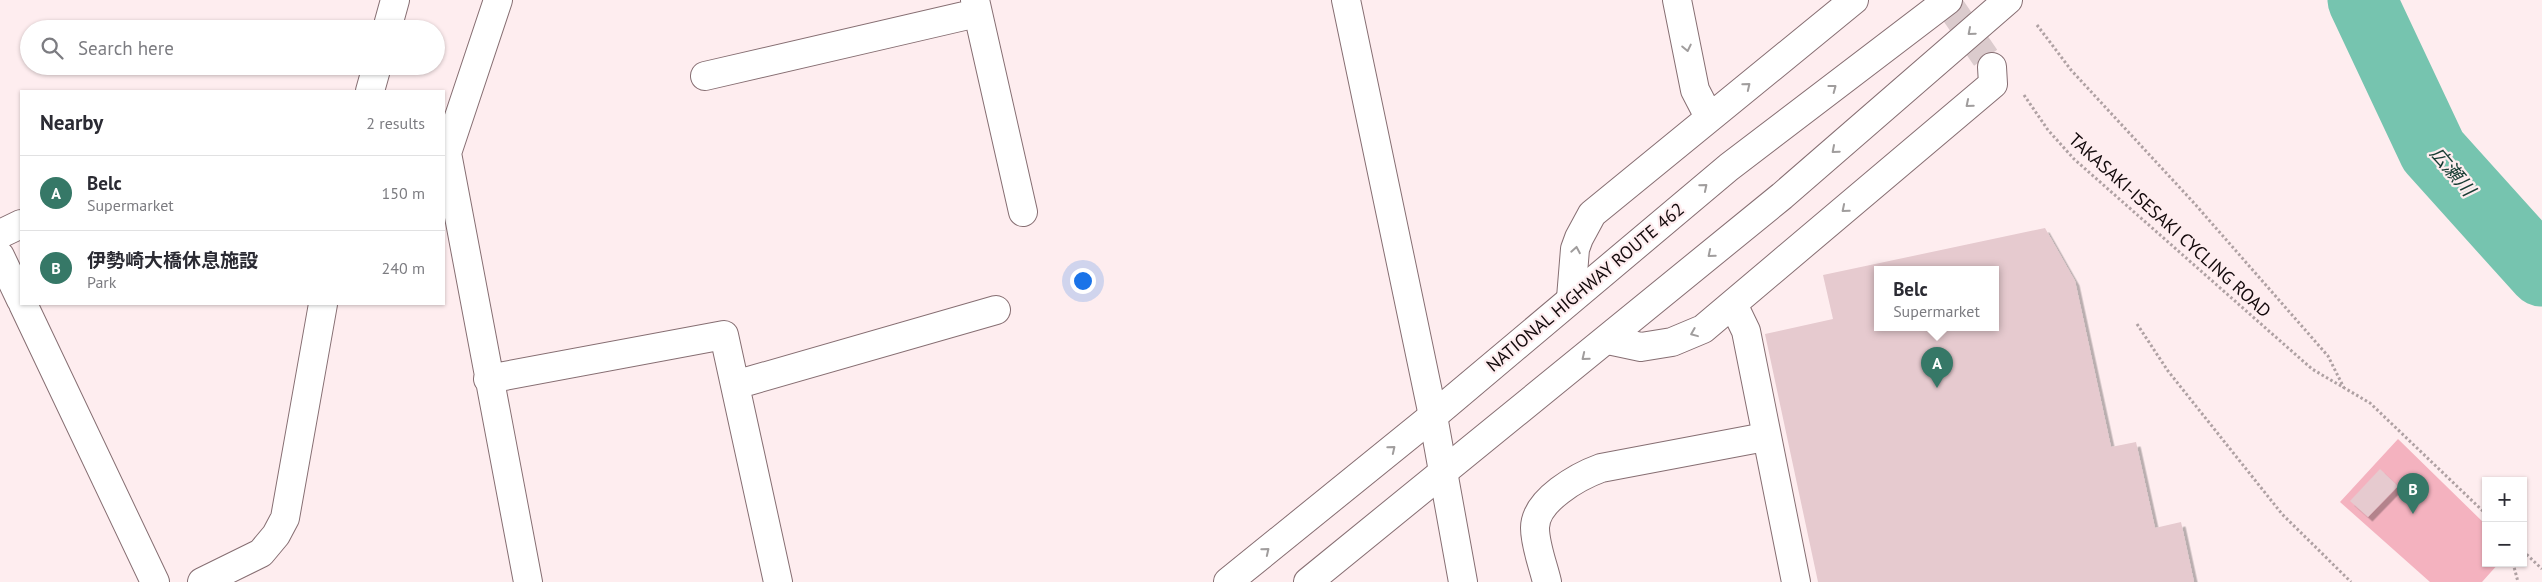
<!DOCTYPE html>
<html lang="en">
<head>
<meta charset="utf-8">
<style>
  :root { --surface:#fff; --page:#f7f7f7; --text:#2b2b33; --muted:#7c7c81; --line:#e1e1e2; --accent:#367867 }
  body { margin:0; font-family:"PT Sans","Noto Sans JP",sans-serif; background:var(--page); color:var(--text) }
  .controls { position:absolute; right:15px; bottom:15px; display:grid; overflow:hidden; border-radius:0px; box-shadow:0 1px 4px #0004 }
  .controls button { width:45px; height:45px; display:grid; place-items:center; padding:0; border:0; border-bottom:1px solid var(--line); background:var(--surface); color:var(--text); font:25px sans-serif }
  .you { position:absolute; left:1082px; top:280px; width:18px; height:18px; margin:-12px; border:4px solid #fff; border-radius:50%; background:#1a73e8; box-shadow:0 0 0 8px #1a73e833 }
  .badge { display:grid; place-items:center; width:32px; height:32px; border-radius:50%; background:var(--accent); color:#fff; font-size:16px; font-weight:700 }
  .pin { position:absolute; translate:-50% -41px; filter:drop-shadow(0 1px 2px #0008) }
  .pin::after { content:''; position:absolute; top:26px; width:18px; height:15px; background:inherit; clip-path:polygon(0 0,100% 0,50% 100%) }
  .popup { position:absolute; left:1874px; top:266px; width:125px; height:65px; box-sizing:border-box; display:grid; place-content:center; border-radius:0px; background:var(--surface); filter:drop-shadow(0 1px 4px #0005); font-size:16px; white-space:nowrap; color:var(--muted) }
  .popup b { font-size:19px; color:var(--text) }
  .popup::after { content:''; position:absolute; left:50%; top:100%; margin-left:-10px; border:10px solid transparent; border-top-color:var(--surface) }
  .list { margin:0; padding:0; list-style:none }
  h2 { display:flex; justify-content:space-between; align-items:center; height:65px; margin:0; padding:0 20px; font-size:21px }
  h2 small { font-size:16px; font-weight:400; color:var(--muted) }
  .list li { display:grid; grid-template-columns:32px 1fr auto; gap:15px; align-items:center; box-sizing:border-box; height:75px; padding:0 20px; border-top:1px solid var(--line) }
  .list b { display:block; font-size:19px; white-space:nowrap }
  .list p { margin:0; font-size:16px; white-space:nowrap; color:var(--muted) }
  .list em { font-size:16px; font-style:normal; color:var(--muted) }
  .icon { flex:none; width:28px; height:28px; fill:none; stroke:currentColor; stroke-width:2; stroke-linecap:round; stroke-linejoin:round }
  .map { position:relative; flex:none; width:2542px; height:582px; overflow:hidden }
  .search { position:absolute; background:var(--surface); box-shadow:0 1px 4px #0004; left:20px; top:20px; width:425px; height:55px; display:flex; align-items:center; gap:12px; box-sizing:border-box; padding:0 18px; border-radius:28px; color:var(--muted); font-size:19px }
  .panel { position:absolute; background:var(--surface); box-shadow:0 1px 4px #0004; left:20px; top:90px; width:425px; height:215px; border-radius:0px }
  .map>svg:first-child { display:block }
  .green { fill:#f4b2bf }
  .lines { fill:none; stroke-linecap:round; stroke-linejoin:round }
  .river { stroke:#76c4af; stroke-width:69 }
  .building { fill:#e6cacf; fill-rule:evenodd; filter:url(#shadow) }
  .minor-tunnel { stroke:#dbcbcd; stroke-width:28; stroke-dasharray:28 14; stroke-linecap:butt }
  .minor-casing { stroke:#866e72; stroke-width:30 }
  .highway-casing { stroke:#866e72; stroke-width:30 }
  .path { stroke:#afa1a3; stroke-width:3; stroke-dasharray:2.5 2.5; stroke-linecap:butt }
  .minor { stroke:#fff; stroke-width:28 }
  .highway { stroke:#fff; stroke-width:28 }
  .oneway { stroke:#a09d9d }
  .labels { text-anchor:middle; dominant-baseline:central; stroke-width:4.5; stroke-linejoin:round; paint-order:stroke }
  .street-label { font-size:18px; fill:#12090b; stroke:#feedef }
  .water-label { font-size:19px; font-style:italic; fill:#163b32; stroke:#feedef }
</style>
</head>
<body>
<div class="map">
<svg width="2542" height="582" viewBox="0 0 2542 582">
  <defs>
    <filter id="shadow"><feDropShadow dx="4.5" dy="4.5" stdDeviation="0" flood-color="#0004"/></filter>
  </defs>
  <rect width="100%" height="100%" fill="#feedef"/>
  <!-- green -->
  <path class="green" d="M2398,439L2486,525V563H2499L2482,582H2430L2340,502Z"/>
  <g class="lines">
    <!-- river -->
    <path class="river" d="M2362,0L2433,151L2542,272"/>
  </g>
  <!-- building -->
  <path class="building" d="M2045,228L2075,281L2111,447L2136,442L2155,528L2181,522L2194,582H1818L1765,334L1833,319L1823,275ZM1878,269H1996V327H1878Z
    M2380,469L2398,486L2368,517L2350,501Z"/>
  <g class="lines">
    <!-- minor-tunnel -->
    <path class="minor-tunnel" d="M1946,0L1992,67"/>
    <!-- minor casing -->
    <g class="minor-casing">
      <path id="minor" d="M498,0L447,153L528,582
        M975,0L1023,212
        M1346,0L1433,416L1463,582
        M1677,0L1695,90L1709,117
        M387,29L395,0
        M705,76L977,13
        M370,91L377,66
        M0,234L21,224
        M0,256L21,300
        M1571,298L1575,249L1579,238L1592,214L1854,0
        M23,304L155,582
        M1733,304L1746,331L1796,582
        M1608,340L1641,347L1672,342L1703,329L1993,84L1992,67
        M488,379L724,335L778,582
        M735,385L996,310
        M202,582L261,553L276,535L285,518L323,304
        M1547,582C1543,565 1535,545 1535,528C1535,500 1579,476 1601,468L1765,437"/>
    </g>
    <!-- highway casing -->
    <g class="highway-casing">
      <path id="highway" d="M1228,582L1433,416L1729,167L1948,0
        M1308,582L1782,196L2008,0"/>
    </g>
    <!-- path -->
    <path class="path" d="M2037,25L2071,70L2194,203L2328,356L2344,388
      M2024,95L2048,130L2074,159L2312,369L2370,403L2486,514
      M2137,324L2168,371L2282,514L2351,582
      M2523,551L2542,569
      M2513,563L2518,582"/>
    <!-- minor -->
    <use href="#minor" class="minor"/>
    <!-- highway -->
    <use href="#highway" class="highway"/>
  </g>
  <!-- one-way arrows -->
  <defs><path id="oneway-chevron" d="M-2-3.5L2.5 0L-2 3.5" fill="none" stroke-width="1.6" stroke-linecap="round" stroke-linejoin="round" transform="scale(1.25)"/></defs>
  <g class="oneway">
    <use href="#oneway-chevron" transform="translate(1971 32) rotate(139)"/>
    <use href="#oneway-chevron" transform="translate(1687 48) rotate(78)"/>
    <use href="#oneway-chevron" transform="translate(1747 86) rotate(-39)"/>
    <use href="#oneway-chevron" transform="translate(1833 88) rotate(-37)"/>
    <use href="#oneway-chevron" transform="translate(1969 104) rotate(140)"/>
    <use href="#oneway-chevron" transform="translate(1835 150) rotate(139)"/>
    <use href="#oneway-chevron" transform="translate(1704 187) rotate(-40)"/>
    <use href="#oneway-chevron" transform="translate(1845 209) rotate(140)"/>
    <use href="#oneway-chevron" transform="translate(1576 250) rotate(-80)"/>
    <use href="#oneway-chevron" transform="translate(1711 254) rotate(140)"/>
    <use href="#oneway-chevron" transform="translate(1694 333) rotate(158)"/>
    <use href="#oneway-chevron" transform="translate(1585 357) rotate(141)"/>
    <use href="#oneway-chevron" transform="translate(1392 449) rotate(-39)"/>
    <use href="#oneway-chevron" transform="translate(1266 551) rotate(-39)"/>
  </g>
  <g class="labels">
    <!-- street labels -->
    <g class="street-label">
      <text transform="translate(2170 225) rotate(42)">TAKASAKI-ISESAKI CYCLING ROAD</text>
      <text transform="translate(1585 287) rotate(-40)">NATIONAL HIGHWAY ROUTE 462</text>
    </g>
    <!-- water labels -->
    <g class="water-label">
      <text transform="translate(2453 171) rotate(50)">広瀬川</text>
    </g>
  </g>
</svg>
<div class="controls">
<button>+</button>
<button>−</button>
</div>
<div class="you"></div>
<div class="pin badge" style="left:1937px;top:388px">A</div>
<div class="popup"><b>Belc</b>Supermarket</div>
<div class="pin badge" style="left:2413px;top:514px">B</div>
<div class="search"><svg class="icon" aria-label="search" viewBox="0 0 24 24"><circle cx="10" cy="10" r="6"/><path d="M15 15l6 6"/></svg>Search here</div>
<section class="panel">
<h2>Nearby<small>2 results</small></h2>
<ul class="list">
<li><span class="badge">A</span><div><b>Belc</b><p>Supermarket</p></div><em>150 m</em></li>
<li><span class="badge">B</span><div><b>伊勢崎大橋休息施設</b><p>Park</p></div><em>240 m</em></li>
</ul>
</section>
</div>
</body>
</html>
